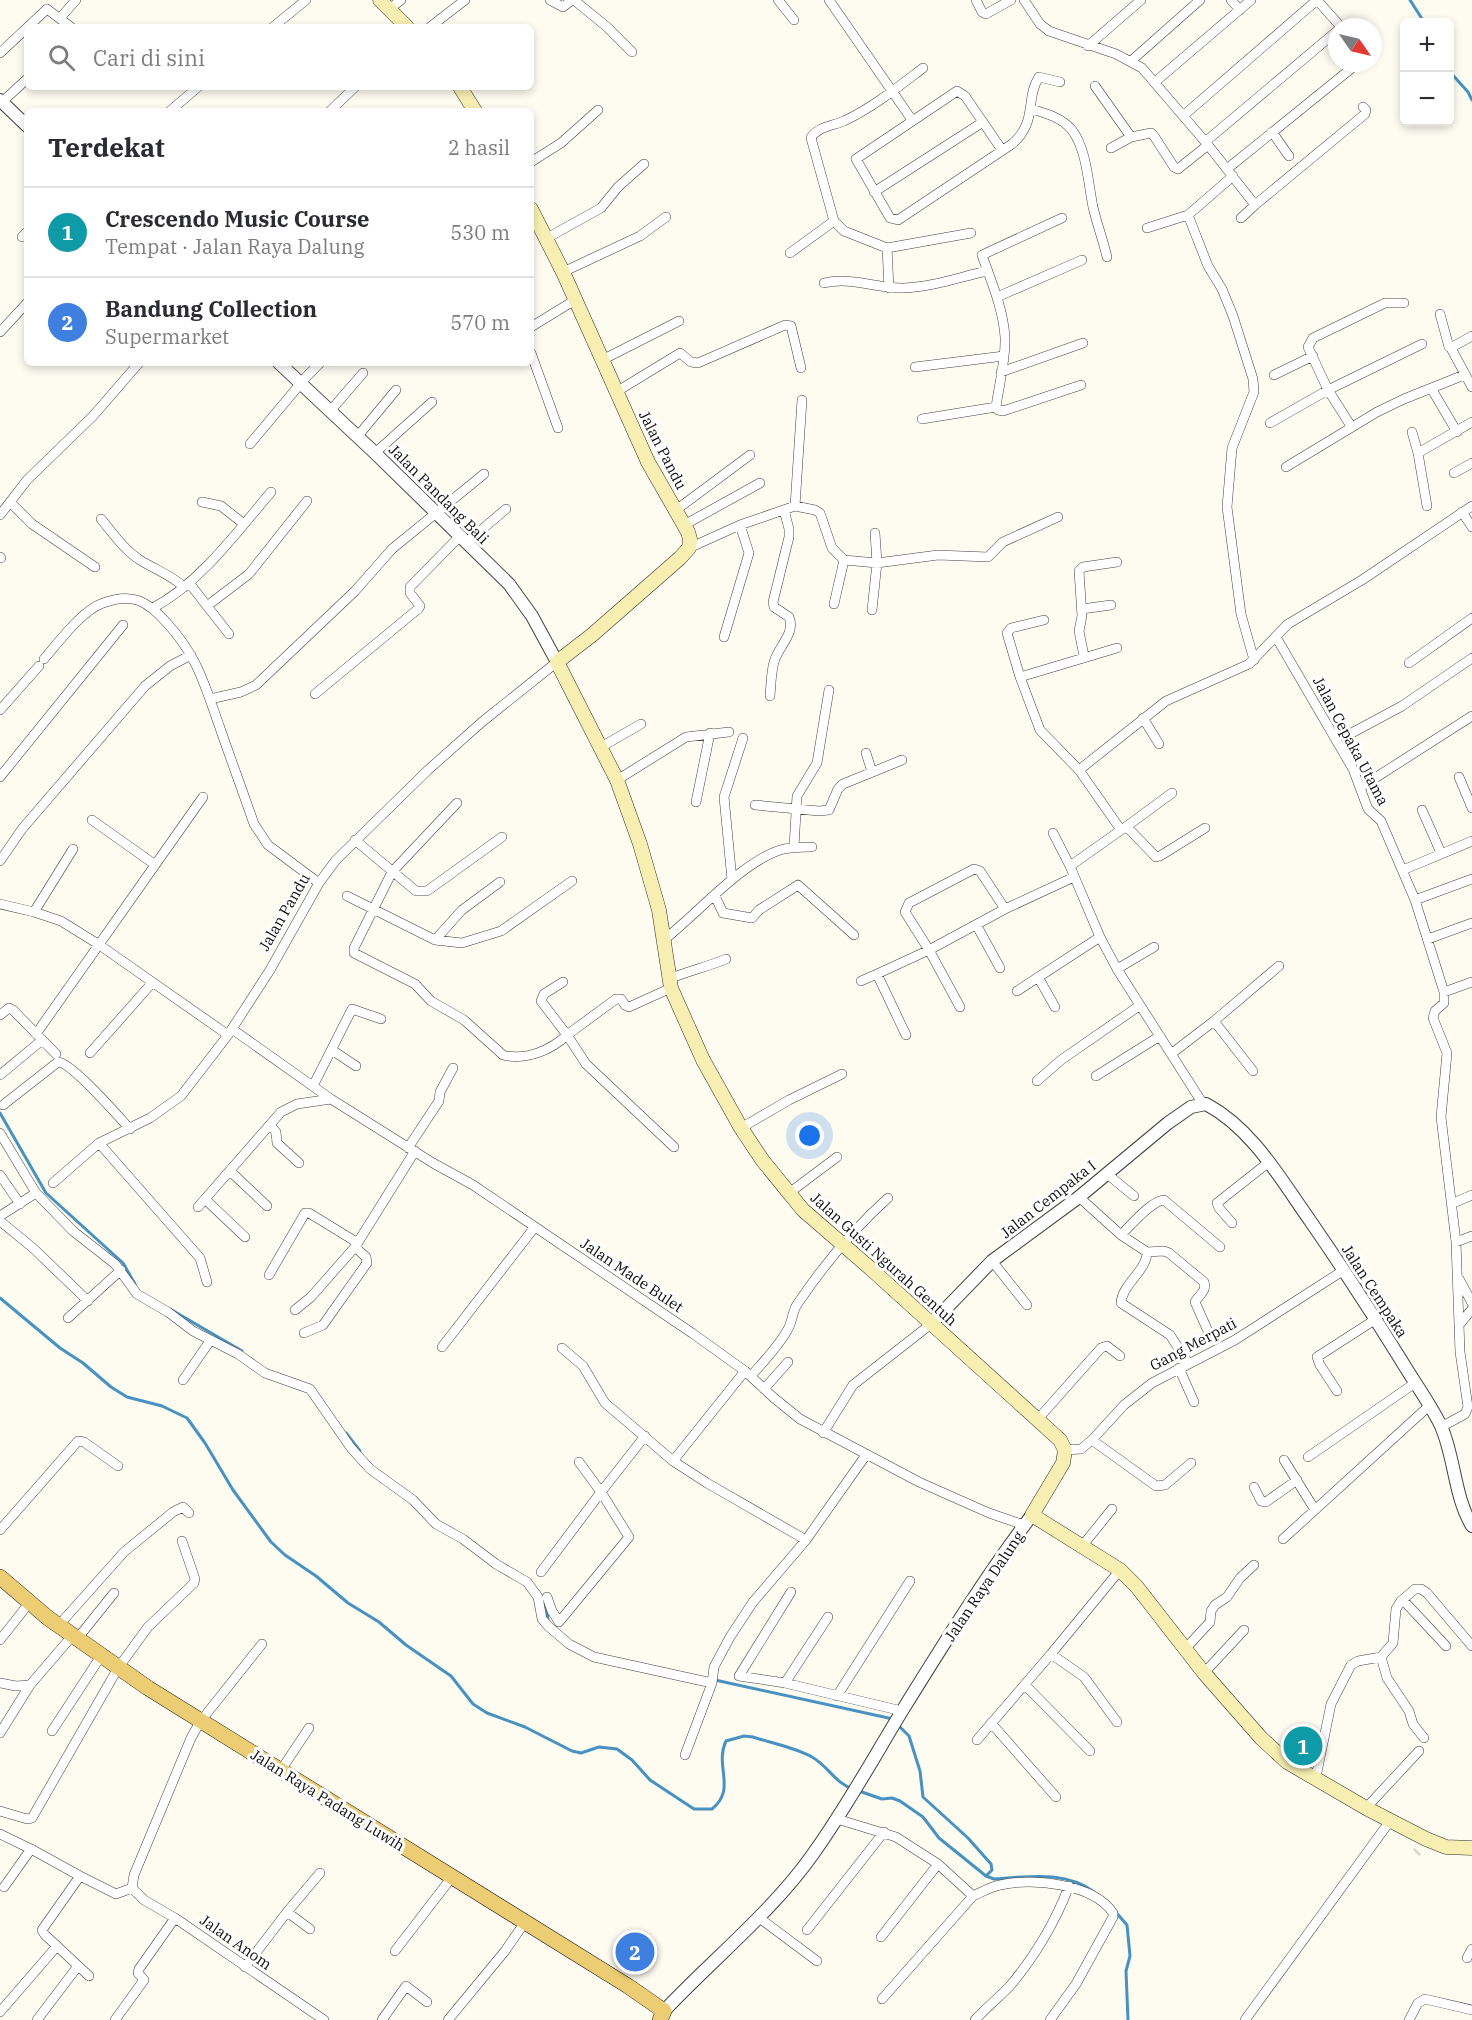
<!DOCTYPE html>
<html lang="id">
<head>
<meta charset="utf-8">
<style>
  :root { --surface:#fff; --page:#f7f7f7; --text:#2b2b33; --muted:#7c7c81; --line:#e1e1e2; --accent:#ea580c }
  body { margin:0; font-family:"IBM Plex Serif",serif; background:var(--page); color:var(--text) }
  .controls { position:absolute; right:18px; top:18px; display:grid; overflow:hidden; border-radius:9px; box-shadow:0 3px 9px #0003 }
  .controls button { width:54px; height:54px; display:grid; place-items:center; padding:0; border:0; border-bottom:2px solid var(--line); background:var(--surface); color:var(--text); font:30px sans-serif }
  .compass { position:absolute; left:1328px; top:18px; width:54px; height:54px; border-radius:50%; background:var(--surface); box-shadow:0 3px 9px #0003; rotate:124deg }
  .you { position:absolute; left:810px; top:1136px; width:21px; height:21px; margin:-15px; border:4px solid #fff; border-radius:50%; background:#1a73e8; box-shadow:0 0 0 9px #1a73e833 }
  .badge { display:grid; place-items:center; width:39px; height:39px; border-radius:50%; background:var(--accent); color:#fff; font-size:20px; font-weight:700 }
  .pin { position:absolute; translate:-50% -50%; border:3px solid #fff; box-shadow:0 2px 6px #0006 }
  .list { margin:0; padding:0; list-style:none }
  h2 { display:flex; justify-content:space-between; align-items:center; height:78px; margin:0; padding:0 24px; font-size:26px }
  h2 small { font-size:20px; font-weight:400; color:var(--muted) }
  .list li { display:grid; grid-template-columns:39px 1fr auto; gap:18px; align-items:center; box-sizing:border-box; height:90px; padding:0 24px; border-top:2px solid var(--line) }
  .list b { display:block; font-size:22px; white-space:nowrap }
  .list p { margin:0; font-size:20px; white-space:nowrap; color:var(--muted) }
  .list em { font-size:20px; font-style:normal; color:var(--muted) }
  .icon { flex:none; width:33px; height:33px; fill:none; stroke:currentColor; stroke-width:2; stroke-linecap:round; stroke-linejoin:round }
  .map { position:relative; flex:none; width:1472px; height:2020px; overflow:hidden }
  .search { position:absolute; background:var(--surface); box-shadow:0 3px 9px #0003; left:24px; top:24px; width:510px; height:66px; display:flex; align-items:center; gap:15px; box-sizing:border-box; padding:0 21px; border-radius:9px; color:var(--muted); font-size:22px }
  .panel { position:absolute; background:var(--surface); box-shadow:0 3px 9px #0003; left:24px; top:108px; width:510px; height:258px; border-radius:9px }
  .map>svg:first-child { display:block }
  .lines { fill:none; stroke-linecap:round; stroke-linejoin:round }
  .stream { stroke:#4892c1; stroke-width:3 }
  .minor-tunnel { stroke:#dad7cf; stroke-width:9; stroke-dasharray:9 4.5; stroke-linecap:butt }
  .minor-casing { stroke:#414141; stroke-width:10 }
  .tertiary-casing { stroke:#414141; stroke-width:14 }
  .secondary-casing { stroke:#303030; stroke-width:15 }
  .primary-casing { stroke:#1f1f1f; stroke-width:16 }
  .minor { stroke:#fff; stroke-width:9 }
  .tertiary { stroke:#fff; stroke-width:12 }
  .secondary { stroke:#f7efb2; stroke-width:14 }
  .primary { stroke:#eccd73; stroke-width:15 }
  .labels { text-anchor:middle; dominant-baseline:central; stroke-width:6; stroke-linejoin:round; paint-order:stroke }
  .street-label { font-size:15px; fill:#0e0e0e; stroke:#fff }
</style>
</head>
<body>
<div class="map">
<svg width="1472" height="2020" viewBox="0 0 1472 2020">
  <rect width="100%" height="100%" fill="#fefbf1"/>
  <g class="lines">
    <!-- stream -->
    <path class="stream" d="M1410,0L1424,22
      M1450,72L1468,92L1472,100
      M0,1113L46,1193L123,1263L135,1284
      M0,1298L60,1348L83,1363L111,1387L127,1397L162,1406L187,1418L205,1443L233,1490L271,1542L285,1555L316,1576L348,1603L379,1622L406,1645L451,1676L473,1704L487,1713L525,1727L572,1751L581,1753L599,1747L617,1749L632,1760L650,1780L694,1809H712C737,1789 714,1766 726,1741L744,1736L753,1737C771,1743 797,1748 812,1757C828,1766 836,1784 853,1789
      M170,1309L242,1351
      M346,1433L360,1451
      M542,1600L547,1610L548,1622
      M715,1680L893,1719
      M897,1724L909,1736L920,1771L923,1797L968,1838L991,1864L992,1870L986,1876
      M859,1791L882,1799L892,1798L900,1801L923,1817L939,1838L986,1876L994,1879C1027,1877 1065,1870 1094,1892
      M1114,1910L1127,1925L1130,1956L1126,1971L1128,2020"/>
    <!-- minor-tunnel -->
    <path class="minor-tunnel" d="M1416,1853L1418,1851"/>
    <!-- minor casing -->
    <g class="minor-casing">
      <path id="minor" d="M550,0L563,7L572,0
        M574,0L607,27L632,52
        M778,0L794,20
        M829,0L912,120
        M976,0L982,12L986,14L1011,0
        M1024,0L1040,24L1049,31L1116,54L1142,68L1208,145L1255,205L1241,218
        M1231,0L1240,10
        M1317,0L1341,27
        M388,10L401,0
        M60,18L76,0
        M273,27L306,0
        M430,27L465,0
        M1088,46L1141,0
        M0,53L47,9L71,27
        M1131,61L1200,0
        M1155,82L1251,0
        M1095,86L1131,137
        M2,102L27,79
        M1031,109C1046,113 1062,118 1072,130C1087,150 1088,183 1093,207C1097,224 1103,240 1107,257
        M170,111L198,87
        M330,111L355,87
        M1183,116L1317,0
        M1272,132L1289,156
        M1205,142L1337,31
        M1111,148L1131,137L1151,133L1154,136L1174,167L1178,169L1208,145
        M1002,150L965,96L957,91L856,159L890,218L898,220L1012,144C1038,122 1025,98 1039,77L1060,82
        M531,162L561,143L598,110
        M1227,169L1358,63
        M874,192L983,122
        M1255,205L1365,114L1366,110L1363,107
        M1188,215L1208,266L1222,289L1233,316L1253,379L1254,392L1232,448L1227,507L1241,614L1254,660
        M1062,218L982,255C991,281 1003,308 1005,337C1006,360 999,384 996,407L998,410L1003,411L1081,385
        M1147,228L1188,215L1233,176
        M22,237L27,232
        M547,238L601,208L618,187L644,164
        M887,248L844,231L834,221L811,138C817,127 832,126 844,121C872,108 898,87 923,68
        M887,248L971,233
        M887,248L889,288
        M790,253L834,221
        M563,272L640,236L666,217
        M824,283C851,276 877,289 904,288C932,287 960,277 987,271
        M997,297L1082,260
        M1440,314L1449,347L1452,348
        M531,327L575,300
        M0,332L27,303
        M1472,336L1454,346L1452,350L1472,387
        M531,353L558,428
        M602,360L679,321
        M915,367L1004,356
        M1001,372L1083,343
        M1274,375L1313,356
        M1431,388L1457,432
        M616,392L680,353L691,362L698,363L785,325L791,326L801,368
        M331,410L363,373
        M922,419L996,407
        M1270,423L1328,390L1422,344
        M1351,426L1328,390L1308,347L1313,338L1385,303H1404
        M1412,432L1418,453
        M357,437L396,390
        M250,444L306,377L320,363
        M375,453L432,402
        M1286,467L1377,412L1404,399L1464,375
        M1454,473L1472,463
        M10,502L32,524L95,567
        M202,502L221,506L244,524
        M795,506L802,400
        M1427,506L1418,453L1472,422
        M676,510L750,455
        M1462,512L1472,527
        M0,515L27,480L93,416L139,363
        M101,519C113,533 124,550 140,560C156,570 171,575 184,587
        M684,525L760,483
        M466,543L506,509
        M689,548L740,525L795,506L815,510L820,513L832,548L844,560L877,563L938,555L988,557L1003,542L1058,517
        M0,557L1,558
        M190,584L207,606L249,574L307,501
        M834,604L844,560
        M207,606L229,634
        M153,608C200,583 237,532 271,492
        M1082,609L1111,605
        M872,610L877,563L875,533
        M724,637L749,553L740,525
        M1276,637L1353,769L1368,809L1381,821L1415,900L1444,992V1003L1435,1011L1433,1018L1447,1053L1441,1117L1456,1242L1460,1352L1468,1407L1465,1414L1441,1427
        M1117,648L1020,677L1040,730L1079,770L1121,830L1070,866L1072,871L1100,937L1117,969L1203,1104
        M1084,656L1079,631L1082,616L1079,571L1083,567L1117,562
        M44,659C58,643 82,610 103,603C133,592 147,601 167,623C198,657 205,686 220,728C231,760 243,792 254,824L268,845L319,883
        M1409,663L1472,618
        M1020,677L1007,633L1011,628L1044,620
        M315,694L418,609L420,606L410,593V587L460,536
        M770,696C771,685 771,673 774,662C778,647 796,633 789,617L774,607L773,602L789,537V529L784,510
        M210,699L241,692L256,685L355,591L392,549L484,474
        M0,710L39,666
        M1143,718L1159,744
        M1348,735L1402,706L1472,658
        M601,747L641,724
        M866,753L872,772
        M1079,770L1166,701L1249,664L1288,624L1362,580L1472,506
        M0,777L123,625
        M1459,777L1472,808
        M617,780L686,737L729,732
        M1361,787L1472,716
        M696,802L710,733
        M457,803L392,872L354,948V953L415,984L431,1001L464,1020L503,1055C526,1061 551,1050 567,1035L541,1001L544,994L563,982
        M755,805L819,811L829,810L838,789L843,784L902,760
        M1422,810L1441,853
        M92,820L154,864
        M1127,827L1156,857L1160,856L1205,828
        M1123,829L1172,793
        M1053,833L1070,866
        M355,840L416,891H427L502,837
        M794,847L797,796L817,763L829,690
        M0,861L22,829L145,686L170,666L191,655
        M1403,870L1472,841
        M732,880L724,797L743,738
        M347,896L435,940L462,943L501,931L572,881
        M715,896L723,913L752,918L759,910L798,885L854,935
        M1415,900L1472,879
        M0,904L34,912L61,921L98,944L228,1035
        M1005,909L980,871L974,869L909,903L905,912L929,950L1005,909L1074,877
        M34,912L73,849
        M977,926L1000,968
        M665,939C698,913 741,863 780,850C790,847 801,847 812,847
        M1428,939L1472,923
        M435,940L462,910L500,882
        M1117,969L1154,947
        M1038,977L1055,1007
        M669,979C688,971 707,967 726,959
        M861,981L877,974
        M671,988L629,1007L625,1005L621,999H616L567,1035L586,1064L674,1147
        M1017,991L1100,937
        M1444,992L1472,982
        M0,1015L9,1008L13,1010L56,1054
        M1214,1021L1253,1071
        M232,1029L331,1099L433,1163L473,1185L692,1333L745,1371L774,1398L800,1419L919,1482L989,1513L1024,1525
        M36,1034L203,797
        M906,1035L877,974L929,950L960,1007
        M332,1050L356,1066
        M90,1053L152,983
        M1171,1054L1214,1021L1279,966
        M0,1075L42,1040
        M1096,1076L1160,1036
        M1037,1081L1061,1060L1139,1006
        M313,1086L352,1009L381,1019
        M3,1105L58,1062C71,1062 118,1116 130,1129
        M270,1125L276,1132L277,1143L299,1163
        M741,1128L789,1100L842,1074
        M0,1133L36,1193L73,1231L115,1264L137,1294L168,1312L193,1331L238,1354L265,1373L310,1389L351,1448L370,1469L413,1500L436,1524L463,1539L496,1564L527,1582L538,1597L542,1619L548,1626L569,1644L594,1657L712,1683
        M99,1143L200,1258L207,1282
        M408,1148L439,1101L440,1092L453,1068
        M230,1171L267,1206
        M1106,1173L1134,1196
        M0,1175L20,1204
        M53,1183L99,1143L150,1118L181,1096L228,1035L270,970L319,883L336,860L428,770L482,722L557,662
        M789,1193L837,1157
        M1079,1197L1121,1235L1147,1252C1147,1271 1122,1284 1121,1303L1170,1335L1188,1363
        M205,1199L245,1237
        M1451,1204L1472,1195
        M198,1207L281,1112L297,1104L331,1099
        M0,1216L36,1193
        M0,1221L33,1248L88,1301
        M1232,1223L1219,1208L1217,1203L1269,1162
        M1121,1235C1131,1225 1151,1201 1164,1200L1220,1247
        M1456,1242L1472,1236
        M1147,1252L1164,1251L1169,1253L1204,1282C1207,1291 1199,1295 1195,1302L1207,1329
        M992,1261L1027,1305
        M269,1275L305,1213H309L358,1243
        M1459,1279L1472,1303
        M295,1310L311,1297L355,1247L415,1151
        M68,1318L121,1270
        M1459,1325L1472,1309
        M304,1333L323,1325L367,1263L366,1257L355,1247
        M442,1347L534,1228
        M562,1348L583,1366L605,1403L673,1461L707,1483L806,1540
        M1179,1368L1194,1402
        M751,1376C764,1361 779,1346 788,1329C793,1320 792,1311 798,1303C824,1265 853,1229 888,1198
        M183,1380L210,1341
        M764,1389L788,1362
        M1337,1391L1320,1365L1317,1357L1376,1319
        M1038,1419L1101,1348L1107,1346L1120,1356
        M823,1433L853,1385L931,1324
        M1092,1440L1156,1486L1165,1485L1191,1463
        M1065,1450L1081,1449L1092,1440L1124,1405L1152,1383L1235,1340L1344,1270
        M1308,1457L1415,1383
        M1284,1460L1315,1510
        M673,1461L745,1371
        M1254,1487L1261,1501L1266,1502L1297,1480
        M0,1530L78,1441L84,1442L118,1466
        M1283,1539L1430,1405
        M1083,1545L1112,1509
        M541,1572L601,1492L579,1462
        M791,1592L739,1676L785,1683L902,1711
        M547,1597L552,1611L559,1622L629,1537L601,1492L645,1436
        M1403,1600L1446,1646
        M59,1625L124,1552L173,1512L183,1507L189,1513
        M77,1639L114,1593
        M0,1640L30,1602
        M1186,1648L1210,1622L1211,1611L1215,1605L1227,1597L1240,1578L1254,1565
        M1051,1654L1084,1677L1117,1722
        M1381,1657L1387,1678L1409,1711L1413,1724L1424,1738
        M1204,1673L1244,1630
        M0,1683L16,1686L30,1685
        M785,1683L828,1617
        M1025,1685L1090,1751
        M837,1696L910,1581
        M991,1723L1056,1797
        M52,1731L101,1656
        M0,1733L30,1685L73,1635
        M977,1740L1051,1654L1120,1570
        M685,1755L712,1683L714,1667L730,1637L753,1602L806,1540L866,1455
        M281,1770L309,1728
        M1313,1777L1317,1772L1331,1704L1351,1665L1358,1661L1381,1657L1393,1643L1396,1609L1401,1601L1415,1589H1421L1427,1593L1472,1646
        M1366,1808L1419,1751
        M0,1811L27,1819L32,1818L118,1668L148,1627L194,1583L195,1579L182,1541
        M837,1819L896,1837L938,1864L973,1896
        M0,1834L31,1849L4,1887
        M31,1849L80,1876
        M132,1888L134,1875L191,1738L200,1722L262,1644
        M132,1888L144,1900L175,1918L324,2020
        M287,1912L310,1929
        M758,1917L817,1961
        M807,1930L884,1832
        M881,1937L938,1864
        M57,1946L45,1935L42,1930L80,1876L116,1894L132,1888
        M395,1951L452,1877
        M1467,1958L1472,1949
        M245,1967L287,1912L320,1873
        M882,1999L973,1896C982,1892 990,1887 1000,1885C1032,1878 1093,1883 1113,1913V1917L1076,1984L1050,2020
        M0,2012L57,1946L89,1976
        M37,2020L78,1966
        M115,2020L144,1980L138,1973L139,1969L175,1918
        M382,2020L406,1986L427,2002
        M448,2020L505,1951L525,1922
        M975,2020C986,2008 998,1998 1009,1987C1034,1958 1056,1921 1069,1886
        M1245,2020L1390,1821
        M1409,2020L1418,2003L1425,1999L1472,2010"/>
    </g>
    <!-- tertiary casing -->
    <g class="tertiary-casing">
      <path id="tertiary" d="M0,100L27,126
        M279,363L375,453L509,584L532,616L557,662
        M931,1324L992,1261L1079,1197L1168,1123L1191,1107L1206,1104C1253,1129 1281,1180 1311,1222C1342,1267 1372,1313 1401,1360C1414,1382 1430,1403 1441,1426C1455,1458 1454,1496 1472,1526
        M664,2011C712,1960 773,1911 813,1854C846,1808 873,1759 902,1711C943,1645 985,1577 1032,1515"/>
    </g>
    <!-- secondary casing -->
    <g class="secondary-casing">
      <path id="secondary" d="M380,0L407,27
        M460,87L475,111
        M531,209L563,272L648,462L688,532L690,539L689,548L680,558L592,635L557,662L617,780L640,844L659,910L671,988L703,1060L741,1128L763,1161L803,1210L870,1268L1060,1440L1065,1450L1063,1463L1032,1515L1120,1570L1137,1587L1204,1673L1261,1738L1287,1762L1366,1808L1426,1839L1446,1847L1472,1848"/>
    </g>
    <!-- primary casing -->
    <g class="primary-casing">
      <path id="primary" d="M0,1577L48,1618L148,1688L628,1986L664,2011L660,2020"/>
    </g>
    <!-- minor -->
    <use href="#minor" class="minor"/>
    <!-- tertiary -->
    <use href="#tertiary" class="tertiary"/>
    <!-- secondary -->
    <use href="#secondary" class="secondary"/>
    <!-- primary -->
    <use href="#primary" class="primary"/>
  </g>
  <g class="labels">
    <!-- street labels -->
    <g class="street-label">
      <text transform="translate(663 450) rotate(63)">Jalan Pandu</text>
      <text transform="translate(439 494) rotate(45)">Jalan Pandang Bali</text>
      <text transform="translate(1351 741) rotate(62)">Jalan Cepaka Utama</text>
      <text transform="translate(284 912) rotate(-60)">Jalan Pandu</text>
      <text transform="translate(1048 1199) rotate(-38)">Jalan Cempaka I</text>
      <text transform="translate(884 1259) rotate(42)">Jalan Gusti Ngurah Gentuh</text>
      <text transform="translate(632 1275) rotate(34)">Jalan Made Bulet</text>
      <text transform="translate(1375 1291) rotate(57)">Jalan Cempaka</text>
      <text transform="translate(1193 1344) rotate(-28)">Gang Merpati</text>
      <text transform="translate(984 1586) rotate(-56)">Jalan Raya Dalung</text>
      <text transform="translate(328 1800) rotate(32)">Jalan Raya Padang Luwih</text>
      <text transform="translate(236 1942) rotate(35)">Jalan Anom</text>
    </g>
  </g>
</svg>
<div class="controls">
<button>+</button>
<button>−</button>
</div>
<svg class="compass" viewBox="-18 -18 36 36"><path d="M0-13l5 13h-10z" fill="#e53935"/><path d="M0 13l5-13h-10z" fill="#7c7c81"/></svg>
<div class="you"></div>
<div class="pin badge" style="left:1303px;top:1746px;background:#0f9aa8">1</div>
<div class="pin badge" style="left:635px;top:1952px;background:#3f7fe0">2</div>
<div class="search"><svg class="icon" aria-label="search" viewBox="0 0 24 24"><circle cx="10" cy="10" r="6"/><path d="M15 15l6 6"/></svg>Cari di sini</div>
<section class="panel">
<h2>Terdekat<small>2 hasil</small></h2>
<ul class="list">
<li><span class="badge" style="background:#0f9aa8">1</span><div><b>Crescendo Music Course</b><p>Tempat · Jalan Raya Dalung</p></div><em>530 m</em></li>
<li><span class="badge" style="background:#3f7fe0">2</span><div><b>Bandung Collection</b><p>Supermarket</p></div><em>570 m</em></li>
</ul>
</section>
</div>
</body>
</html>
